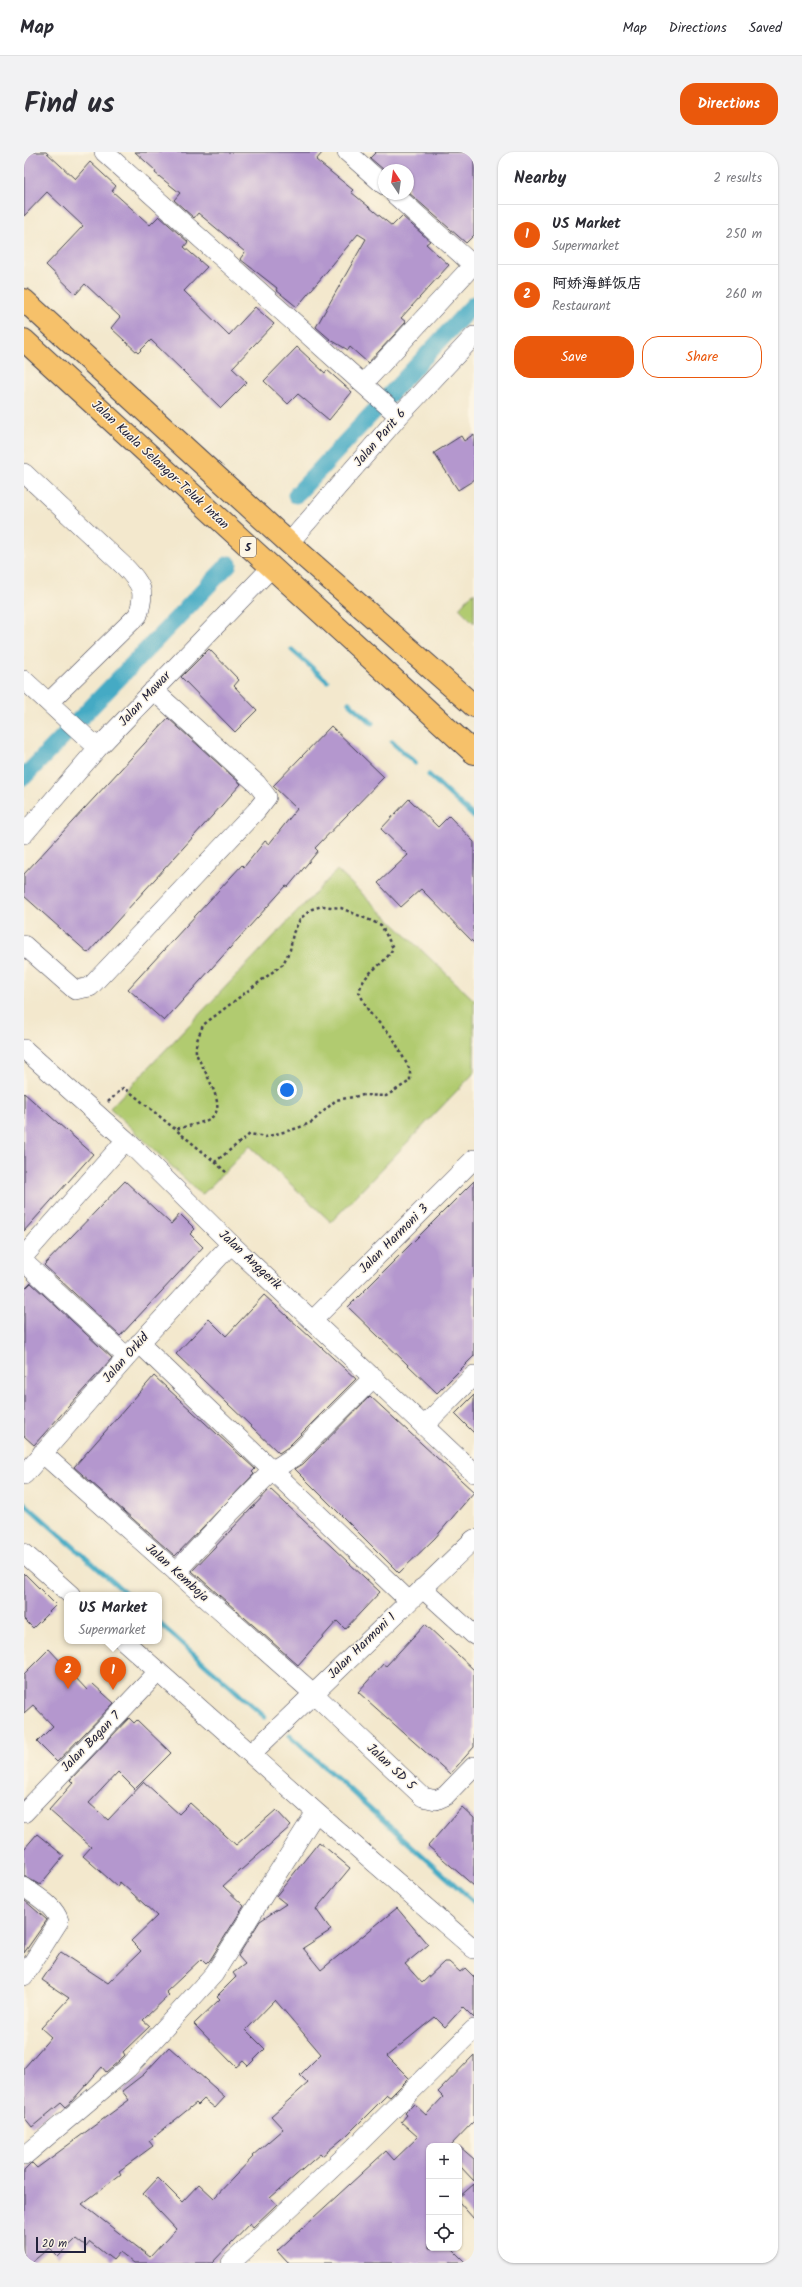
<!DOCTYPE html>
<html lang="en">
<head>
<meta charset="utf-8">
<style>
  :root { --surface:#fff; --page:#f2f2f3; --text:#2b2b33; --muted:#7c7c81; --line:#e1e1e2; --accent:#ea580c }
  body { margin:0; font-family:Kalam,"LXGW WenKai TC",sans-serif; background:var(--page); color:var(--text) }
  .controls { position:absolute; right:12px; bottom:12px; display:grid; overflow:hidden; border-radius:8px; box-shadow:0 1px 3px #0004 }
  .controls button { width:36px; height:36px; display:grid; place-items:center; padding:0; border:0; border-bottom:1px solid var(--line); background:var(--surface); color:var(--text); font:20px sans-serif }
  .compass { position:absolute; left:354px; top:12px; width:36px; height:36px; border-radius:50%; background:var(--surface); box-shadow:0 1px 3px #0004; rotate:347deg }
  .scale { position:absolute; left:12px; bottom:10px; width:50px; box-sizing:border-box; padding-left:4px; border:2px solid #22223b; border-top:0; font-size:11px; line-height:14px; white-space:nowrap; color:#22223b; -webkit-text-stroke:3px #fcf5e5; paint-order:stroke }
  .you { position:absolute; left:263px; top:938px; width:14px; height:14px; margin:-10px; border:3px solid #fff; border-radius:50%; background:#1a73e8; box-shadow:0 0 0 6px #1a73e833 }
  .badge { display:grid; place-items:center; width:26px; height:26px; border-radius:50%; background:var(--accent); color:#fff; font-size:13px; font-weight:700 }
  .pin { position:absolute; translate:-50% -33px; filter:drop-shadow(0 1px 2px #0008) }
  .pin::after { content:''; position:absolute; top:21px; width:14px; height:12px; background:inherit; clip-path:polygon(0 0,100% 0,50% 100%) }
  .popup { position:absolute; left:40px; top:1440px; width:98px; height:52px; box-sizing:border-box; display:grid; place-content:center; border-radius:8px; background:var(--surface); filter:drop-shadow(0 1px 3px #0005); font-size:13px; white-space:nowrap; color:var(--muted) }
  .popup b { font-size:15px; color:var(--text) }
  .popup::after { content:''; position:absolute; left:50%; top:100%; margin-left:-8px; border:8px solid transparent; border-top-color:var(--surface) }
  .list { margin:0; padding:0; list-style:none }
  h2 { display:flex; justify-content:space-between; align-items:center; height:52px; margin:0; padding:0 16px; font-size:17px }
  h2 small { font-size:13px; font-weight:400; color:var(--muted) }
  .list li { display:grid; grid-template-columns:26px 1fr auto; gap:12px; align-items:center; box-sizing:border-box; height:60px; padding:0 16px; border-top:1px solid var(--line) }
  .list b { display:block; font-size:15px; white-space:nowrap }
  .list p { margin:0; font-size:13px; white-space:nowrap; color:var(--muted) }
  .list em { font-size:13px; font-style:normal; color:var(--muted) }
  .actions { display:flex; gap:8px; padding:12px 16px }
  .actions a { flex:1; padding:9px 0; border:1px solid var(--accent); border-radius:16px; text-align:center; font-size:14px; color:var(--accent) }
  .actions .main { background:var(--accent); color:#fff }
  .icon { flex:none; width:22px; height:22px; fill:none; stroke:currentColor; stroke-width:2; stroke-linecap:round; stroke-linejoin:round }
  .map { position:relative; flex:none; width:450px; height:2111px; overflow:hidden; border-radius:16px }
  header { display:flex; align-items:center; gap:24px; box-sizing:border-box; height:56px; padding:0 20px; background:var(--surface); border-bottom:1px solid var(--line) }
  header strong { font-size:19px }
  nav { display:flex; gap:22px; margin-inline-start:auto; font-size:14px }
  .intro { display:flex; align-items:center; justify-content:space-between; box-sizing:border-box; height:96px; padding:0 24px }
  h1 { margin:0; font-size:28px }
  .button { padding:10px 18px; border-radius:16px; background:var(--accent); color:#fff; font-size:14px; font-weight:700 }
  main { display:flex; gap:24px; padding:0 24px }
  aside { flex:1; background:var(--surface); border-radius:16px; box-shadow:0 1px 3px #0004 }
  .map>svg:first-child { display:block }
  .green { fill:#b1cb70; stroke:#6a7656 }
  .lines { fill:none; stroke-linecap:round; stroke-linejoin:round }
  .stream { stroke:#45aac4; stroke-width:5 }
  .canal { stroke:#45aac4; stroke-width:17 }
  .building { fill:#b497ce }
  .minor-casing { stroke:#414051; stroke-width:20 }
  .highway-casing { stroke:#414051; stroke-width:24 }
  .path { stroke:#414051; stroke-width:2.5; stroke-dasharray:3 3; stroke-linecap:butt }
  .minor { stroke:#fff; stroke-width:19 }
  .highway { stroke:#f6c16b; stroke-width:22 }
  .labels { text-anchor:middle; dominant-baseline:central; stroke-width:3; stroke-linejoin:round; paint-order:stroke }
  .shield { fill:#fcf5e5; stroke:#63616e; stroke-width:1 }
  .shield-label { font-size:12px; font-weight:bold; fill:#22223b }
  .street-label { font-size:13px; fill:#22223b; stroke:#fcf5e5 }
</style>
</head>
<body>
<header>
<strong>Map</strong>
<nav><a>Map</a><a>Directions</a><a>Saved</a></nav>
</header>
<div class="intro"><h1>Find us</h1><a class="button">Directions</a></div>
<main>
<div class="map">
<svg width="450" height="2111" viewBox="0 0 450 2111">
  <rect width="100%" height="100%" fill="#fcf5e5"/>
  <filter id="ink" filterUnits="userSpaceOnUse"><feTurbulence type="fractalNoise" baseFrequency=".025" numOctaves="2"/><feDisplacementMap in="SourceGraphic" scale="8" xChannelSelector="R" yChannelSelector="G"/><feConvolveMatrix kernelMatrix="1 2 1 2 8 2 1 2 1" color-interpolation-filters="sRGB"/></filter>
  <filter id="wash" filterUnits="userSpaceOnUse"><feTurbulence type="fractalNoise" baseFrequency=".012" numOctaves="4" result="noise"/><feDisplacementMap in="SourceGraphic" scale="16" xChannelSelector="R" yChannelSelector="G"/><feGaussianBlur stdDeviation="0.9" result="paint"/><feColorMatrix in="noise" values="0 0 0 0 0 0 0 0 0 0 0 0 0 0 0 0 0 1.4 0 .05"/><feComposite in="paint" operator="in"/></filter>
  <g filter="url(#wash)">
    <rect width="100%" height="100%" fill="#f3e8cd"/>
    <!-- green -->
    <path class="green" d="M450,440V471L435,456Z
      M313,718L450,848V921L307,1070L226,994L178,1043L86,956Z"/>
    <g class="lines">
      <!-- stream -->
      <path class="stream" d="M268,498L303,529
        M325,551L348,571
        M368,590L391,611
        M405,623L450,665
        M0,1351L104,1443
        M135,1471L241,1565
        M266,1584L450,1750"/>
      <!-- canal -->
      <path class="canal" d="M272,343L450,152
        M0,625L205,412"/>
    </g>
    <g id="blocks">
      <!-- building -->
      <path class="building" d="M0,0H22L51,27L66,10L92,34L88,39L126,73L135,64L164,90L160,95L183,115L160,139L205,183L231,155L250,172L208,216L223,230L197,256L127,188L114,201L87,176L96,165L61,132L52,142L22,113L59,74L23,40L0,64Z
        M111,0H299L292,8L329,38L327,40L368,74L378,64L406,89L402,92L425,113L377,166L382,170L344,211L326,195L324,198L307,188L292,175L342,87L334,82L273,155L252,138L253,136L216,107L221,100L174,61L170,66L150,48L156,41L131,21L132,19Z
        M352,0H446L450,4V83L442,91L384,40V18H360L346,6Z
        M273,195L301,221L303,218L328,240L305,268L274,242L264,252L240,229Z
        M450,282V328L434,338L410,301L437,284L440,289Z
        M185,497L215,528L210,534L233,558L211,580L157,525Z
        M144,566L217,632L64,801L0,744V722Z
        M307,574L360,625L291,696L294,699L264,735L262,734L140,869L104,837L218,713L220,715L241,689L245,692L273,657L249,634Z
        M385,647L414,675L425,664L450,690V791L397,737L377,755L354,731L384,703L357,677Z
        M0,941L69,1002L0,1079Z
        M101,1029L147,1072L156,1062L171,1077L166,1082L179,1095L96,1184L20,1113Z
        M450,1029V1204L413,1241L324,1155Z
        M7,1131L88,1206L10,1293L0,1284V1138Z
        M240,1143L332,1227L264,1295L255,1301L152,1202L185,1167L202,1184Z
        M130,1224L231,1317L228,1320L230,1322L151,1404L50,1315Z
        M450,1243V1281L431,1262Z
        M346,1244L450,1340L411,1386L375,1421L271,1317L279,1312Z
        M246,1337L356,1440L321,1477L313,1469L274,1513L168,1419Z
        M0,1421L32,1453L9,1476L0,1467Z
        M401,1472L450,1518V1595L426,1622L334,1540L359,1512L362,1514Z
        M25,1497L63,1538L69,1532L90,1551L33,1610L13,1590L29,1574L9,1553L0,1561V1522Z
        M105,1566L110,1571L113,1568L147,1601L111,1637L94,1620L65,1651L84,1668L120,1630L155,1662L166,1651L212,1693L252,1658L267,1674L199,1734L220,1754L186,1808L182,1812L177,1807L142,1840L145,1843L119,1868L126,1874L99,1900L101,1903L95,1909L82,1920L78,1915L47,1950L41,1955L37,1951L8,1975L0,1965V1916L27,1885L17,1876L45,1846L18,1828L37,1800L84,1831L117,1799L107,1789L133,1764L96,1730L93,1734L59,1704L67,1695L25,1658L49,1631L46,1628Z
        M438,1655L450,1666V1734L404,1694Z
        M13,1682L40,1704L16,1733L0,1724V1697Z
        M295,1690L326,1716L292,1757L307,1778L279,1796L297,1818L373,1756L404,1793L381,1812L398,1831L420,1810H425L436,1820L441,1816L450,1825V1866L439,1855L421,1875L411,1865L363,1904L385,1926L366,1945L363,1943L323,1983L298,2004L296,2002L246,2046L253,2052L229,2075L226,2071L188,2111H110L96,2100L89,2108L66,2090L62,2095L52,2087L34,2105L25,2096L7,2111H0V2019L8,2011L13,2016L105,1948L98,1939L120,1922L145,1895L201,1945L191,1956L180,1947L174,1953L172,1951L125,1989L129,1994L95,2019L97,2022L58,2052L126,2105L152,2077L119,2042L134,2026L158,2050L175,2032L190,2046L229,2005L228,2004L259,1977L247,1964L284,1931L276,1923L297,1902L251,1848L222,1878L241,1897L224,1914L219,1909L212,1915L170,1872L196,1847L193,1844L212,1825L209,1821L221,1812L214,1804L236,1769L262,1752L252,1744Z
        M0,1748L23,1768L0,1801Z
        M450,1903V1969L426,1994H405V2096H427L442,2111H264L253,2099L362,1999L370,2008L394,1985L377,1970L383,1963L381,1961L390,1952L402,1963L419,1945L414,1940Z
        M435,1994L450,2007V2029L435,2013Z
        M450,2032V2067L435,2050V2045Z"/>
    </g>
  </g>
  <g filter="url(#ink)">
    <use href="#blocks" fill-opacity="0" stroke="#414051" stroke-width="1"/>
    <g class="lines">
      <!-- minor casing -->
      <g class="minor-casing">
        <path id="minor" d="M80,0L339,232L450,112
          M323,0L360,33
          M370,42L449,113
          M339,232L375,264
          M0,321L101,415C118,433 122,439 114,463L25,550
          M265,391L375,264L450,184
          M0,528L74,596
          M0,682L74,596L247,416
          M0,793L51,838L66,835L232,659L243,645L233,632L129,538
          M0,897L102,988L207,1092L450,1321
          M0,1104L102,988
          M0,1110L103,1205
          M289,1168L450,1007
          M115,1191L385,1449
          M401,1273L450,1223
          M18,1301L289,1541L399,1645L412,1648L421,1644L450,1614
          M0,1323L103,1205L207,1092
          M0,1401L47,1443
          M152,1420L205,1362L248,1319L271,1304L350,1225
          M398,1436L450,1483
          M100,1489L292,1660L450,1797
          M227,1602L450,1387
          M0,1661L134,1520
          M0,1735C12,1744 31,1754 35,1769L0,1824
          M0,2004L104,1916L190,1822L292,1660
          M207,2111L335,1991L450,1877"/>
      </g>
      <!-- highway casing -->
      <g class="highway-casing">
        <path id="highway" d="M0,148L265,391L450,554
          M0,188L450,601"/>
      </g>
      <!-- path -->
      <path class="path" d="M84,950L99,936L106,940L191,1010L226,982L241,985L274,976L288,970L312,948L340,943L362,944L386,929V918L369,886L345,860L335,840C341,817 359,816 369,796L357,773L317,756L298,754L288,757L277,766L269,781L266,798L259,812L179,873C176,881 171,890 172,900C173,906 179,914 181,919C203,964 197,967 151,977
        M191,1010L204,1022"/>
      <!-- minor -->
      <use href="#minor" class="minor"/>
      <!-- highway -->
      <use href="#highway" class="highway"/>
    </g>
  </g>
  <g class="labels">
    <!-- shield labels -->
    <rect class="shield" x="216" y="385" width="16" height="20" rx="3"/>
    <g class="shield-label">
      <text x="224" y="395">5</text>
    </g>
    <!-- street labels -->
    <g class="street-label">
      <text transform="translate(356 286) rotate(-49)">Jalan Parit 6</text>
      <text transform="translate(136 313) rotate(43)">Jalan Kuala Selangor-Teluk Intan</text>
      <text transform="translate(121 547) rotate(-47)">Jalan Mawar</text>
      <text transform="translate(370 1087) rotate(-45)">Jalan Harmoni 3</text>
      <text transform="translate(226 1108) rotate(43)">Jalan Anggerik</text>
      <text transform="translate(102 1206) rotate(-48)">Jalan Orkid</text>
      <text transform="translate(153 1421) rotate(42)">Jalan Kemboja</text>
      <text transform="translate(338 1494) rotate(-44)">Jalan Harmoni 1</text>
      <text transform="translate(67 1590) rotate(-46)">Jalan Bagan 7</text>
      <text transform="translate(367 1615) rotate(43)">Jalan SD 5</text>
    </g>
  </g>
</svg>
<div class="controls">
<button>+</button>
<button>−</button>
<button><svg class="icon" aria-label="locate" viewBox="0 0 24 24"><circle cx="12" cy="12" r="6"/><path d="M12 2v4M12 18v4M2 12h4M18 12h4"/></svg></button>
</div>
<svg class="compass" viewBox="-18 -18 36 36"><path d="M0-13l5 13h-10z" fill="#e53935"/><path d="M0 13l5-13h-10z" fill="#7c7c81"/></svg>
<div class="scale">20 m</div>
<div class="you"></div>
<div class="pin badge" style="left:89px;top:1538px">1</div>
<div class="popup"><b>US Market</b>Supermarket</div>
<div class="pin badge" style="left:44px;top:1537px">2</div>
</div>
<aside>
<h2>Nearby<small>2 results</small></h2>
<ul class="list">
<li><span class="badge">1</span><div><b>US Market</b><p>Supermarket</p></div><em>250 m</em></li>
<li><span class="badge">2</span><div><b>阿娇海鲜饭店</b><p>Restaurant</p></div><em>260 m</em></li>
</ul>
<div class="actions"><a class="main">Save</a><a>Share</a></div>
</aside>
</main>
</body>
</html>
